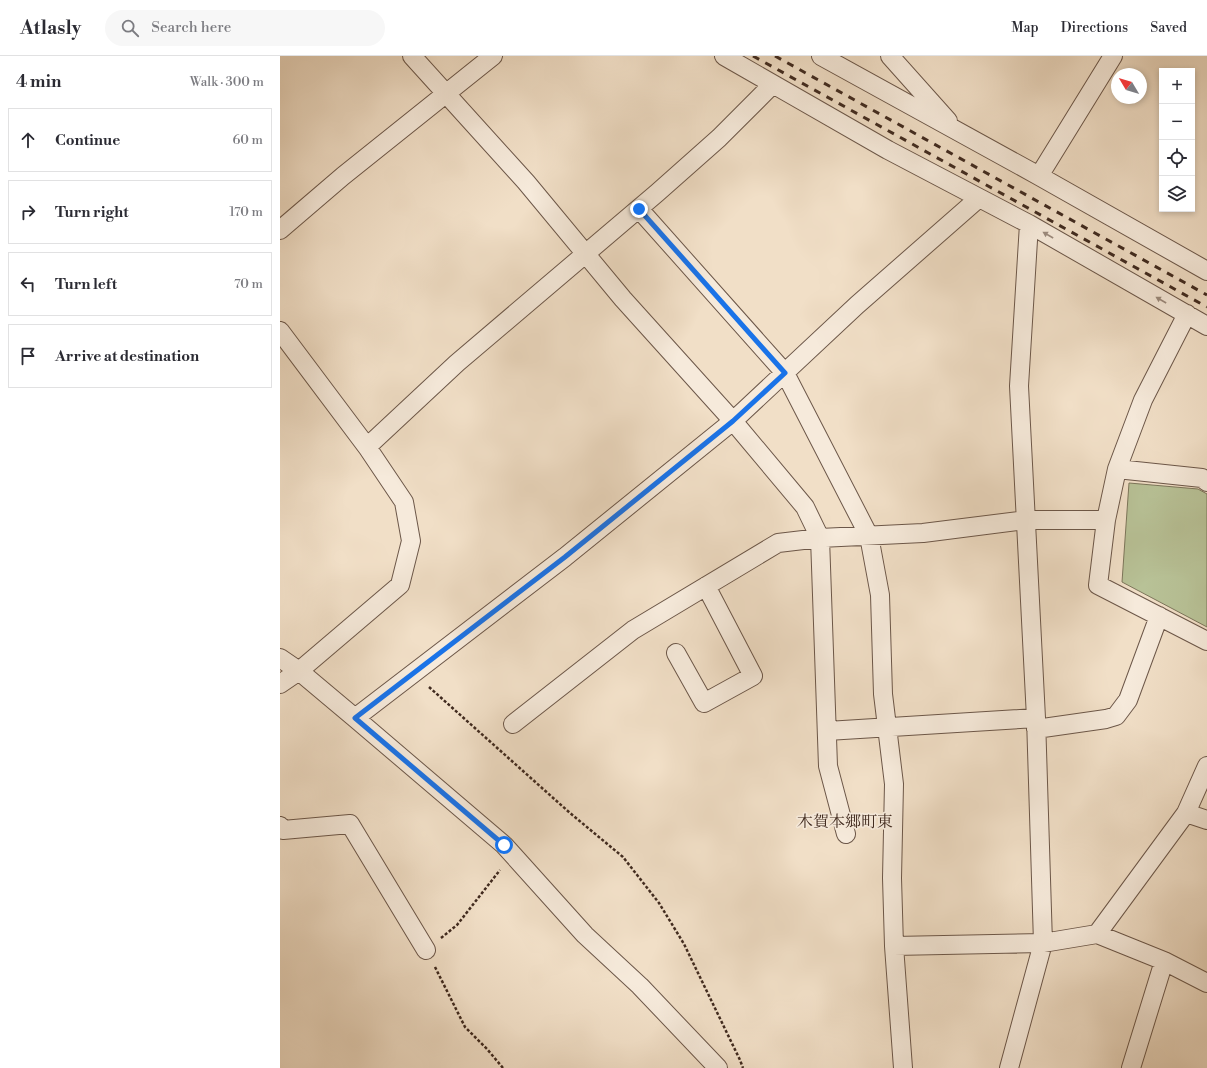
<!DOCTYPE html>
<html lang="en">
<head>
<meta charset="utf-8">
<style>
  :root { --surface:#fff; --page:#f7f7f7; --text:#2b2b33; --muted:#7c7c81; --line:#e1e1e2 }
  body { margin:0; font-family:"Libre Bodoni","Noto Serif JP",serif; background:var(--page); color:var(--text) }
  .controls { position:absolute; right:12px; top:12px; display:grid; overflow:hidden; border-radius:0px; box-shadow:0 2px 6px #0003 }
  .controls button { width:36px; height:36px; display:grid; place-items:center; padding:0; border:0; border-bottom:1px solid var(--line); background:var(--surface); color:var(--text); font:20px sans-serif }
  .compass { position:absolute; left:831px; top:12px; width:36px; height:36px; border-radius:50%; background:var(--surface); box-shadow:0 2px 6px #0003; rotate:308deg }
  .stop { position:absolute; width:12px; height:12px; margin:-9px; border:3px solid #1a73e8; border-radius:50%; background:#fff }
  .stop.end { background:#1a73e8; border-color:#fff; box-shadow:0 1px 4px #0008 }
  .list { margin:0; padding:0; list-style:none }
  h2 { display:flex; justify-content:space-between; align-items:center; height:52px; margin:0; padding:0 16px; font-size:17px }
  h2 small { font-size:13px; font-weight:400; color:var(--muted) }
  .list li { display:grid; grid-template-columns:26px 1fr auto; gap:12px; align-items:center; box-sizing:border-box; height:64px; margin:0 8px 8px; padding:0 8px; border:1px solid var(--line); border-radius:0px }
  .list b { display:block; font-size:15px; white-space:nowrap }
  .list em { font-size:13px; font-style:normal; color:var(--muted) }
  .icon { flex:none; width:22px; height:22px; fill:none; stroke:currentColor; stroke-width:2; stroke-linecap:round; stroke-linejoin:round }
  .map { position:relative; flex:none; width:927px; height:1012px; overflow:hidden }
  header { display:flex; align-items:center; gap:24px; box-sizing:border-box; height:56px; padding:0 20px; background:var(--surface); border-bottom:1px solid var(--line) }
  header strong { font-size:19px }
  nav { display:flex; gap:22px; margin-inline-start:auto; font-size:14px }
  .search { width:280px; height:36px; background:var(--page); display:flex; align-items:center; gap:10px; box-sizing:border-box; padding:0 14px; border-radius:22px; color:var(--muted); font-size:15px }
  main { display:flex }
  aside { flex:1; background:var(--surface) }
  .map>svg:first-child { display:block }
  .park { fill:#b8c297; stroke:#7c765b }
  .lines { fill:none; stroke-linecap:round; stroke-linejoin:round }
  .street-casing { stroke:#6c5749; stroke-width:20 }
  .path { stroke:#402a1f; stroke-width:2.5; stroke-dasharray:3 2; stroke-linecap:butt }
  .street { stroke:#f6eadb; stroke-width:18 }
  .rail { stroke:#402a1f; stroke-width:3; stroke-dasharray:7 7; stroke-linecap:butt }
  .oneway { fill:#9b8a7d }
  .route { stroke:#1a73e8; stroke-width:5 }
  .labels { text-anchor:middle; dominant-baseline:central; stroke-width:3.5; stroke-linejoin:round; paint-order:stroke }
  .quarter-label { font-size:16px; fill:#402a1f; stroke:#f6eadb }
</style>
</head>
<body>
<header>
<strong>Atlasly</strong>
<div class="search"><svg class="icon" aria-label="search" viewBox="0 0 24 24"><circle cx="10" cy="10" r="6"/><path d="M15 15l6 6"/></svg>Search here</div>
<nav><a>Map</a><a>Directions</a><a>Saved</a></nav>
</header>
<main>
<aside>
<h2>4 min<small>Walk · 300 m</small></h2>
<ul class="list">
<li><svg class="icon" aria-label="ahead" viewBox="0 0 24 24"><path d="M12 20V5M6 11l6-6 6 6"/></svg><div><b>Continue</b></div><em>60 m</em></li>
<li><svg class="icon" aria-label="right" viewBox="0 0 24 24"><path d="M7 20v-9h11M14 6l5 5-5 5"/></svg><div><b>Turn right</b></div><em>170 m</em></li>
<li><svg class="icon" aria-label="left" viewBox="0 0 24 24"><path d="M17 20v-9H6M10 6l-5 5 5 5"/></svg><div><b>Turn left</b></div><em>70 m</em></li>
<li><svg class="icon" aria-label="arrive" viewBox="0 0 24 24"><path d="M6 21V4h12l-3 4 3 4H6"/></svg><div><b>Arrive at destination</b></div></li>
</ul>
</aside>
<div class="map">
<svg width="927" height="1012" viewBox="0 0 927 1012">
  <rect width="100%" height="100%" fill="#f1dfc7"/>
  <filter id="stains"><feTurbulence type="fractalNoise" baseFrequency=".005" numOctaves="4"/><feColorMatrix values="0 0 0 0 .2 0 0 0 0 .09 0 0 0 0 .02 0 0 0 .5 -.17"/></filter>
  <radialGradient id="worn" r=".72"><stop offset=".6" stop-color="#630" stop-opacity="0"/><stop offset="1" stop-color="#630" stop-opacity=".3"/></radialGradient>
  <!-- park -->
  <path class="park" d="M849,427L918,433L927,438V571L842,526Z"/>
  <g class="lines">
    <!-- street casing -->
    <g class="street-casing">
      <path id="street" d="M132,0L246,126L343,243L453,365L525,451L540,482L643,477L746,464H826
        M444,0L608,94L749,168L927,270
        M541,0L759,120L927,215
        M610,0L668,65
        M759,120L833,0
        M359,153L505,317L589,480L600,539L603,638L614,728L612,822L614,890L623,1012
        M0,174L63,120L213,0
        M0,275L87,391L124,446L131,485L120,529L19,615L0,628
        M87,391L177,307L377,137L439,82L493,28
        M837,413L863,344L907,258
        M927,426L922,422L837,413L826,464L818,529L927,585
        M396,597L424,647L473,620L426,530
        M0,602L19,615L75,662L224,789L305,879L360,930L438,1012
        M75,662L285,501L453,365L577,249L699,142
        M233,668L353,574L498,487L540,482L548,710L566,778
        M756,673L826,663L836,660L848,644L879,560
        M547,675L756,662
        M906,757L927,764
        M0,770L3,774L70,768L146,894
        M817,878L906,757L927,710
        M614,890L763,887L817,878L884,905L927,927
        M729,1012L763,887L756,662L739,330L749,168
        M851,1012L884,905"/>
    </g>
    <!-- path -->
    <path class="path" d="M149,631L290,757L343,801L379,847L404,888L460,1004L463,1012
      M161,882L177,869L220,814
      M155,911L185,971L207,993L223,1012"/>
    <!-- street -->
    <use href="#street" class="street"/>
    <!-- rail -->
    <path class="rail" d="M473,0L927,251
      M495,0L927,239"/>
  </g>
  <!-- one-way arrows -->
  <defs><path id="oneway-solid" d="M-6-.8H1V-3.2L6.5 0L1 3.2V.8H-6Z"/></defs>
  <g class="oneway">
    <use href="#oneway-solid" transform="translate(768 179) rotate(-150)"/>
    <use href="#oneway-solid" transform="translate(881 244) rotate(-150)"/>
  </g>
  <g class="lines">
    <!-- route -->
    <path class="route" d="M224,789L75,662L285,501L453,365L505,317L359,153"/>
  </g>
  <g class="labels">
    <!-- quarter labels -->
    <g class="quarter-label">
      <text x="565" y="766">木賀本郷町東</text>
    </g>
  </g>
  <rect width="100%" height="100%" filter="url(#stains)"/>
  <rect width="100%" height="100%" fill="url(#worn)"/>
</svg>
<div class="controls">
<button>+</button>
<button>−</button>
<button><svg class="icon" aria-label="locate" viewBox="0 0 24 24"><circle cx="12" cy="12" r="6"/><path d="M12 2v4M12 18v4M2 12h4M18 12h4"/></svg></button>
<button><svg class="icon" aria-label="layers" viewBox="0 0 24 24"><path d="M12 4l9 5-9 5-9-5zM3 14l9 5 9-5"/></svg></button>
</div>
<svg class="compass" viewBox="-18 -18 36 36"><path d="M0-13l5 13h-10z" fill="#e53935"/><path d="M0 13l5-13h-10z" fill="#7c7c81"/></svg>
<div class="stop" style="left:224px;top:789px"></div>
<div class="stop end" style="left:359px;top:153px"></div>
</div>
</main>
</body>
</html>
